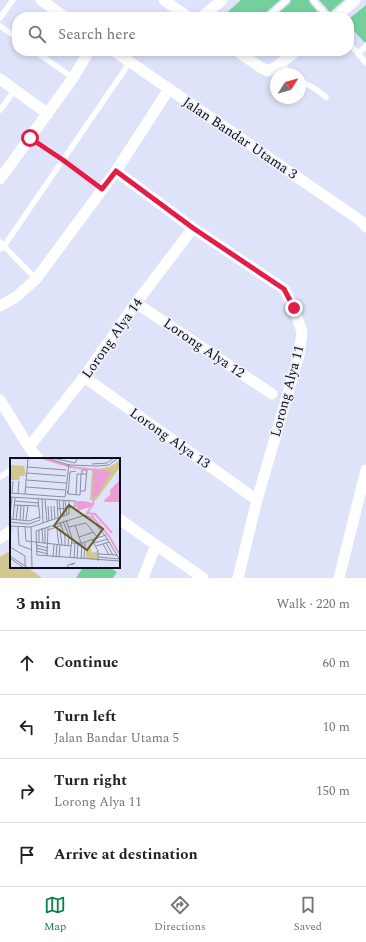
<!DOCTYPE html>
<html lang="en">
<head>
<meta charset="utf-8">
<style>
  :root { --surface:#fff; --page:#f6f6f6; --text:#202124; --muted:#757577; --line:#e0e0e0; --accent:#0b8043 }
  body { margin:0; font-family:Spectral,serif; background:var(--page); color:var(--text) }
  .compass { position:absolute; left:270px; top:68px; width:36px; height:36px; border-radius:50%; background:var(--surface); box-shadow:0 2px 6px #0003; rotate:54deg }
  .stop { position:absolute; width:12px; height:12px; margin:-9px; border:3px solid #e11d48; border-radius:50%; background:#fff }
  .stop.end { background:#e11d48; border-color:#fff; box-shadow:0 1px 4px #0008 }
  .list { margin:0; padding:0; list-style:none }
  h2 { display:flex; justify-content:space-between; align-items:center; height:52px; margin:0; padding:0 16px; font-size:17px }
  h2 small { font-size:13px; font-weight:400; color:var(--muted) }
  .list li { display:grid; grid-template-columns:26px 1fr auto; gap:12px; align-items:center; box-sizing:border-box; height:64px; padding:0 16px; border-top:1px solid var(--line) }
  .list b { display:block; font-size:15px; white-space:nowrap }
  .list p { margin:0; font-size:13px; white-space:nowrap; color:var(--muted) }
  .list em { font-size:13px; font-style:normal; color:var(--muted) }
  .icon { flex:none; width:22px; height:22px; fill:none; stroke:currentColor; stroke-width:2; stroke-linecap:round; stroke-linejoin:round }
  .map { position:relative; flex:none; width:366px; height:578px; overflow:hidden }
  .search { position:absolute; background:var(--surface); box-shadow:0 2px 6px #0003; left:12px; right:12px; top:12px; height:44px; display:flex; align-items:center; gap:10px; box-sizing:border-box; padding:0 14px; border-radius:16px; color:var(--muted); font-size:15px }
  .sheet { height:308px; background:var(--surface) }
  nav { display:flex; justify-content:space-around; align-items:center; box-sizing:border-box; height:56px; border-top:1px solid var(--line); background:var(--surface); font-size:11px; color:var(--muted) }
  nav a { display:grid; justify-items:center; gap:2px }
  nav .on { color:var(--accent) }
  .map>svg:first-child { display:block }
  .green { fill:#d2c790 }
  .building { fill:#74cf9d }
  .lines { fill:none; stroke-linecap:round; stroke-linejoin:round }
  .lane { stroke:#fff; stroke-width:5.5 }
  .street { stroke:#fff; stroke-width:11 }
  .route { stroke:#e11d48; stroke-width:5 }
  .labels { text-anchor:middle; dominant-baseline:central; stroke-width:3.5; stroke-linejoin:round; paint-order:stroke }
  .street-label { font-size:14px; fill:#0d0e1b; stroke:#f0f1f9 }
  .inset-river { fill:none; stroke:#eb9ed5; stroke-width:2 }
  .inset-road { fill:none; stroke:#8b8ea1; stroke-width:1 }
  .view { fill:#675d29; fill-opacity:0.15; stroke:#675d29; stroke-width:2 }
  .inset-edge { fill:none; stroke:#0d0e1b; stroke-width:2 }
</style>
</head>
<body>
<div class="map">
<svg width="366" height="578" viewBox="0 0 366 578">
  <rect width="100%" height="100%" fill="#dfe3fa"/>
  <!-- green -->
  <path class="green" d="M8,552L11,555V567H27L42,578H0V557Z"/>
  <!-- building -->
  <path class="building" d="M241,0H280L264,14L263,17H222Z
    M291,0H309L310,3L322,17H274L290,3Z
    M319,0H344L330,12Z
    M366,5V42H364L349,25V19Z
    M83,567H109L117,572L113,578H76Z"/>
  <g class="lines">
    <!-- lane -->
    <path class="lane" d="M313,0L328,17
      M267,17L287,0
      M0,18L13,0
      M0,26L17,38
      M349,43L366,63
      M35,51L73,78
      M358,54L366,46
      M280,64L292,74
      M300,80L317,90L326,97
      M0,110L15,90
      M30,138L63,160L102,189
      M0,242L36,279
      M0,249L4,246L130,62
      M0,477L11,470"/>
    <!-- street -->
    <path class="street" d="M41,0L65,17
      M164,0L188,17
      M202,17L222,0
      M336,17L355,0
      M114,51L361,221L366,227
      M237,51L260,67L268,71L276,67L296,51
      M0,79L48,114
      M116,171L193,228L284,289L294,308L302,332L299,355L257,500L238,578
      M0,179L73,78L89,51
      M136,303L272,394
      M0,306L16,297L36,279L116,171L169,89
      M84,377L257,500
      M0,400L29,447L38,459
      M29,447L84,377L136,303L193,228
      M119,519L203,578
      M0,538L11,531
      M143,578L156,545
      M339,578L366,470"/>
  </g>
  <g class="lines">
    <!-- route -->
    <path class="route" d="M30,138L63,160L102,189L116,171L193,228L284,289L294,308"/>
  </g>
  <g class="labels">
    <!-- street labels -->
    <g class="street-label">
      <text transform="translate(240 138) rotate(34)">Jalan Bandar Utama 3</text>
      <text transform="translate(112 338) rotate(-55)">Lorong Alya 14</text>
      <text transform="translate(204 348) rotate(34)">Lorong Alya 12</text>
      <text transform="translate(287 391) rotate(-75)">Lorong Alya 11</text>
      <text transform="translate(170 438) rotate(35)">Lorong Alya 13</text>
    </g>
  </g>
  <!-- overview -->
  <g transform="translate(10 458)">
    <rect width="110" height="110" fill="#dfe3fa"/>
    <path d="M109,3L110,9L86,42H80L82,12L99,9ZM0,7L14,8L16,18H10L9,22H0ZM81,90L82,95L88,93L87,102L76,101V91Z" fill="#d2c790"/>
    <path d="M84,10L101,14L87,38H82ZM110,22V44H95L94,42L100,37V32ZM66,43H74L82,45L80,49L67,53Z" fill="#eb9ed5"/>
    <path class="inset-river" d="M32,0L61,9L86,12M84,38L83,46L77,55L85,56L102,75M81,57L99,78L110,97"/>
    <path class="inset-road" d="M37,0L59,7L87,8L99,7L108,0M43,0L65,5L68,0M82,6L97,5L104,0M17,9L56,12M17,15L56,18M16,22L56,25M16,29L55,32M57,33L58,36L70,37L71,16M70,33H75L77,12H72V16M0,35L55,39L59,6M2,35L3,23M8,35L9,23M15,36L18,0M58,36L60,14L66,13M66,37L67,16H76M0,39L65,43V49L47,51M28,41L30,61M32,41L33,65M35,42L37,64M47,42L48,60M49,42L51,59M53,42L54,58M5,43L29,45M55,43L57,57M4,47L29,48M38,48L39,63M41,48L42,62M44,48L45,61M0,58L2,39M0,61L19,63L30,59M3,61L5,40M6,62L8,47M10,62L11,47M13,62L14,48M16,62L18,48M56,62L62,80L60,100M53,63L59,78L58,88M0,64L19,66L30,62M50,64L55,79V88M65,67L71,85M0,68L21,69L59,56V43M8,69L9,87L22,92M15,69L16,83L61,88M21,69L22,110M59,69L76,65L88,80M32,70L33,85M35,70V86M50,71L52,87M29,72V85M38,72L52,67M47,72L49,87M69,79L84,74M82,82L88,93V103M62,85H72L96,77M84,85L98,81M96,85L103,97M0,86L1,68M93,86L99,97M26,87L38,90M86,88L99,84M0,89L15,98V108M26,90L38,93M26,93L38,96M88,96L107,97M0,98L18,110M37,98L38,69M43,99L44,87M46,99L47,87M49,99L50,87M88,99L109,101M0,100L14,110M64,100L65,85M67,101L68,85M71,101L72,85M74,101L75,85M110,102L96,79L80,59L75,57L26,73L27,97L110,103M57,110L58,107L65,105L61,107"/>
    <path class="view" d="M59,47L93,71L77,92L44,68Z"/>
    <rect width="110" height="110" class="inset-edge"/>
  </g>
</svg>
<svg class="compass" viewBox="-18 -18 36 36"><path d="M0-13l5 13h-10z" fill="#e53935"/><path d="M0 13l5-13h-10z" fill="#757577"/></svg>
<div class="stop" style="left:30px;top:138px"></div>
<div class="stop end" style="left:294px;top:308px"></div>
<div class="search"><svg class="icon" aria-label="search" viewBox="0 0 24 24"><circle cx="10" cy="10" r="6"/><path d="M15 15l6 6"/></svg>Search here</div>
</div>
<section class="sheet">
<h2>3 min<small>Walk · 220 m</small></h2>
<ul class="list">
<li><svg class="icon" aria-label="ahead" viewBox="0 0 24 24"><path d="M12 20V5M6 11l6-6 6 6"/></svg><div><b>Continue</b></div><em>60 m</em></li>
<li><svg class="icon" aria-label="left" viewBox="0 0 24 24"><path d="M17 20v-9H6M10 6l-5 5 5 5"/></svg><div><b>Turn left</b><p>Jalan Bandar Utama 5</p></div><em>10 m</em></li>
<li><svg class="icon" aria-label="right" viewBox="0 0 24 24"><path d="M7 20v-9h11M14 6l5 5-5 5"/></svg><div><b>Turn right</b><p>Lorong Alya 11</p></div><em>150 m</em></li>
<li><svg class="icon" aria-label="arrive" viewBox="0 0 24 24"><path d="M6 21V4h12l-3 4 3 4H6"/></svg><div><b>Arrive at destination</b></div></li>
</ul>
</section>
<nav>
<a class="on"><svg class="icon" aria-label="map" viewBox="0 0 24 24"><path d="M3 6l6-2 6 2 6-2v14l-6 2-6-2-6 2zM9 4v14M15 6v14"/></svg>Map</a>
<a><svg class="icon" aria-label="directions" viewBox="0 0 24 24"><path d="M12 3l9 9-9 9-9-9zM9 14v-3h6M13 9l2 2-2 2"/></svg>Directions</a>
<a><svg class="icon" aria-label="saved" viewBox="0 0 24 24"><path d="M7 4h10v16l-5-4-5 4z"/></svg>Saved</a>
</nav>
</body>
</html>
